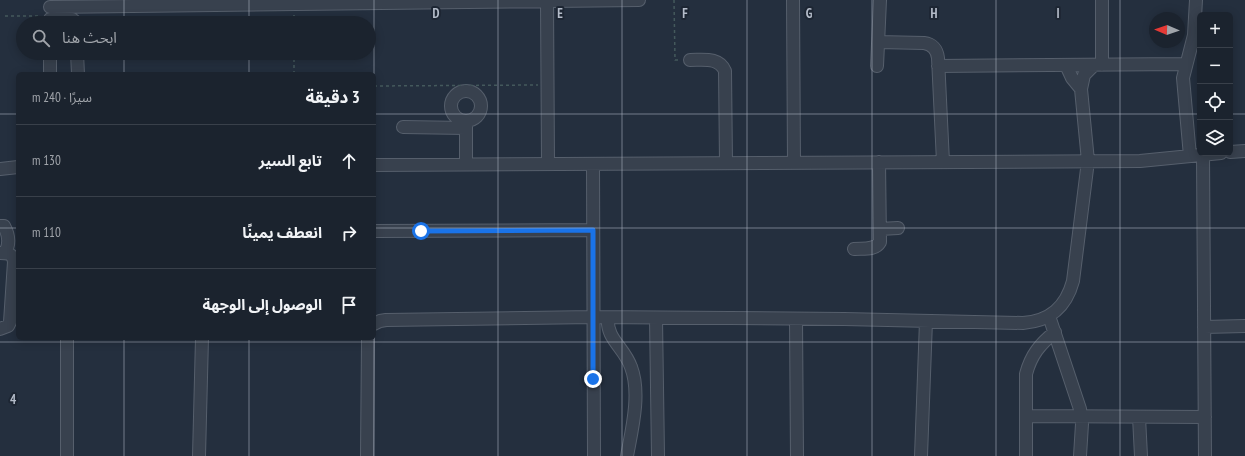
<!DOCTYPE html>
<html lang="ar">
<head>
<meta charset="utf-8">
<style>
  :root { --surface:#1b232e; --page:#242b36; --text:#f1f3f6; --muted:#a0a4aa; --line:#39404a }
  body { margin:0; font-family:"PT Sans Narrow","Noto Sans Arabic",sans-serif; background:var(--page); color:var(--text); direction:rtl }
  .controls { position:absolute; right:12px; top:12px; display:grid; overflow:hidden; border-radius:6px; box-shadow:0 2px 10px #0003 }
  .controls button { width:36px; height:36px; display:grid; place-items:center; padding:0; border:0; border-bottom:1px solid var(--line); background:var(--surface); color:var(--text); font:20px sans-serif }
  .compass { position:absolute; left:1149px; top:12px; width:36px; height:36px; border-radius:50%; background:var(--surface); box-shadow:0 2px 10px #0003; rotate:272deg }
  .stop { position:absolute; width:12px; height:12px; margin:-9px; border:3px solid #1a73e8; border-radius:50%; background:#fff }
  .stop.end { background:#1a73e8; border-color:#fff; box-shadow:0 1px 4px #0008 }
  .list { margin:0; padding:0; list-style:none }
  h2 { display:flex; justify-content:space-between; align-items:center; height:52px; margin:0; padding:0 16px; font-size:17px }
  h2 small { font-size:13px; font-weight:400; color:var(--muted) }
  .list li { display:grid; grid-template-columns:26px 1fr auto; gap:12px; align-items:center; box-sizing:border-box; height:72px; padding:0 16px; border-top:1px solid var(--line) }
  .list b { display:block; font-size:15px; white-space:nowrap }
  .list em { font-size:13px; font-style:normal; color:var(--muted) }
  .icon { flex:none; width:22px; height:22px; fill:none; stroke:currentColor; stroke-width:2; stroke-linecap:round; stroke-linejoin:round }
  .map { position:relative; flex:none; width:1245px; height:456px; overflow:hidden; direction:ltr }
  .search { position:absolute; background:var(--surface); box-shadow:0 2px 10px #0003; left:16px; top:16px; width:360px; height:44px; display:flex; align-items:center; gap:10px; box-sizing:border-box; padding:0 14px; border-radius:22px; color:var(--muted); font-size:15px }
  .panel { position:absolute; background:var(--surface); box-shadow:0 2px 10px #0003; left:16px; top:72px; width:360px; height:268px; border-radius:6px; direction:rtl }
  .map>svg:first-child { display:block }
  .lines { fill:none; stroke-linecap:round; stroke-linejoin:round }
  .minor-casing { stroke:#565f6c; stroke-width:14 }
  .path { stroke:#44595c; stroke-width:1.5; stroke-dasharray:3 3; stroke-linecap:butt }
  .minor { stroke:#38414e; stroke-width:12 }
  .route { stroke:#1a73e8; stroke-width:5 }
  .grid { fill:none; stroke:#b4bcc9; stroke-width:1; stroke-opacity:0.55 }
  .grid-label { font-size:13px; text-anchor:middle; font-weight:bold; fill:#b4bcc9; stroke:#1d2633; stroke-width:4; stroke-linejoin:round; paint-order:stroke }
</style>
</head>
<body>
<div class="map">
<svg width="1245" height="456" viewBox="0 0 1245 456">
  <rect width="100%" height="100%" fill="#242f3e"/>
  <g class="lines">
    <!-- minor casing -->
    <g class="minor-casing">
      <path id="minor" d="M793,0L794,163
        M1102,0V65
        M547,1L548,164
        M50,7L639,0
        M50,19H72L77,23
        M878,42L924,43C932,44 937,49 938,58L943,162
        M50,53V74
        M77,53L78,74
        M690,60C704,60 719,57 725,71L726,163
        M1066,65L1072,78L1081,89
        M877,66L880,0
        M938,66L1186,64
        M451 106a15 15 0 1 1 30 0a15 15 0 1 1-30 0Z
        M403,127L466,128
        M1230,152L1245,151
        M1203,155L1205,456
        M1190,156L1183,78L1194,35L1196,0
        M466,164V121
        M593,164L594,456
        M374,165L1140,161L1221,153
        M0,169L18,167
        M0,226H4C9,235 10,244 5,253
        M880,229L898,228
        M374,231L593,230
        M854,249C862,248 875,251 880,242L879,162
        M0,253C7,253 13,253 14,262L10,322L8,326L0,329
        M1049,316L1080,409L1082,424L1080,456
        M608,318C606,339 624,347 631,367C641,393 632,429 627,456
        M656,318L658,456
        M796,319L797,456
        M374,324L380,321L386,320L593,317L844,319L1023,323C1050,321 1066,307 1073,281L1088,161L1081,89L1084,75L1094,65
        M1204,327L1245,326
        M1026,416L1205,417
        M1139,417L1141,456
        M67,456V338
        M199,456L202,338
        M367,456L368,338
        M921,456L926,321
        M1026,456V374C1031,355 1040,344 1055,332"/>
    </g>
    <!-- path -->
    <path class="path" d="M674,0L675,60H679
      M294,15V23
      M5,16H40
      M294,53V74
      M467,85V91
      M374,86L538,85"/>
    <!-- minor -->
    <use href="#minor" class="minor"/>
  </g>
  <g class="lines">
    <!-- route -->
    <path class="route" d="M421,231L593,230V379"/>
  </g>
  <!-- grid -->
  <path class="grid" d="M124,0V23M249,0V23M374,0V74M498,0V456M622,0V456M747,0V456M872,0V456M996,0V456M1120,0V456M124,53V74M249,53V74M0,114H18M374,114H1200M1230,114H1245M0,228H18M374,228H1245M124,338V456M249,338V456M374,338V456M0,342H1245"/>
  <g class="grid-label">
    <text x="436" y="18">D</text>
    <text x="560" y="18">E</text>
    <text x="685" y="18">F</text>
    <text x="809" y="18">G</text>
    <text x="934" y="18">H</text>
    <text x="1058" y="18">I</text>
    <text x="13" y="404">4</text>
  </g>
</svg>
<div class="controls">
<button>+</button>
<button>−</button>
<button><svg class="icon" aria-label="locate" viewBox="0 0 24 24"><circle cx="12" cy="12" r="6"/><path d="M12 2v4M12 18v4M2 12h4M18 12h4"/></svg></button>
<button><svg class="icon" aria-label="layers" viewBox="0 0 24 24"><path d="M12 4l9 5-9 5-9-5zM3 14l9 5 9-5"/></svg></button>
</div>
<svg class="compass" viewBox="-18 -18 36 36"><path d="M0-13l5 13h-10z" fill="#e53935"/><path d="M0 13l5-13h-10z" fill="#a0a4aa"/></svg>
<div class="stop" style="left:421px;top:231px"></div>
<div class="stop end" style="left:593px;top:379px"></div>
<div class="search"><svg class="icon" aria-label="search" viewBox="0 0 24 24"><circle cx="10" cy="10" r="6"/><path d="M15 15l6 6"/></svg>ابحث هنا</div>
<section class="panel">
<h2>3 دقيقة<small>سيرًا · 240 m</small></h2>
<ul class="list">
<li><svg class="icon" aria-label="ahead" viewBox="0 0 24 24"><path d="M12 20V5M6 11l6-6 6 6"/></svg><div><b>تابع السير</b></div><em>130 m</em></li>
<li><svg class="icon" aria-label="right" viewBox="0 0 24 24"><path d="M7 20v-9h11M14 6l5 5-5 5"/></svg><div><b>انعطف يمينًا</b></div><em>110 m</em></li>
<li><svg class="icon" aria-label="arrive" viewBox="0 0 24 24"><path d="M6 21V4h12l-3 4 3 4H6"/></svg><div><b>الوصول إلى الوجهة</b></div></li>
</ul>
</section>
</div>
</body>
</html>
